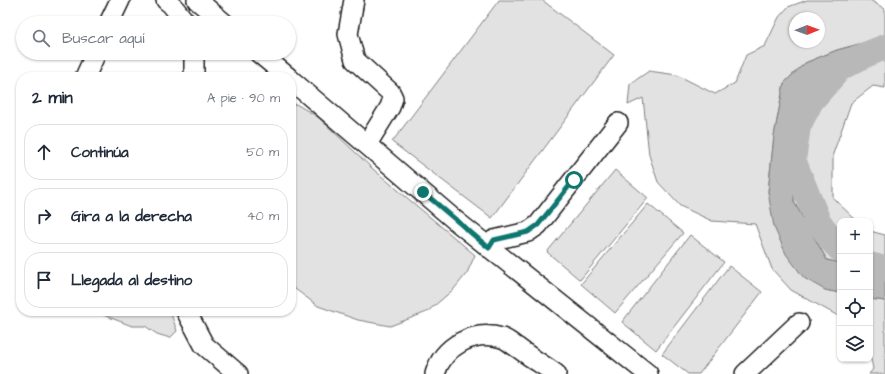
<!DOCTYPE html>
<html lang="es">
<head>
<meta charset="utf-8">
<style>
  :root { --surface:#fff; --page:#f6f6f7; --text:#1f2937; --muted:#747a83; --line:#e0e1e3 }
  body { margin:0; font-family:"Architects Daughter",sans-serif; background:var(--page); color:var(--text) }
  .controls { position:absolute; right:12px; bottom:12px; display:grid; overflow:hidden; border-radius:8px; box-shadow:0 1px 3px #0004 }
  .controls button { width:36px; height:36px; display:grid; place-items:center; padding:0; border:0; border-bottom:1px solid var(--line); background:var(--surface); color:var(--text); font:20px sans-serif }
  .compass { position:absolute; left:789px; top:12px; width:36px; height:36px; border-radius:50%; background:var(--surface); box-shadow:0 1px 3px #0004; rotate:89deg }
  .stop { position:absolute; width:12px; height:12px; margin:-9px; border:3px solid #0f766e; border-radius:50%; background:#fff }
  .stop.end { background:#0f766e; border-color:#fff; box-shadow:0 1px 4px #0008 }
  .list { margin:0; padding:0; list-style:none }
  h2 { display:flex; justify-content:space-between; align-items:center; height:52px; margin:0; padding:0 16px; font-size:17px }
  h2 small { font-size:13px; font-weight:400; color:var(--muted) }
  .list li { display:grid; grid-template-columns:26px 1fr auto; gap:12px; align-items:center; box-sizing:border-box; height:56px; margin:0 8px 8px; padding:0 8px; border:1px solid var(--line); border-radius:16px }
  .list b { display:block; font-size:15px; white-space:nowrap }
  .list em { font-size:13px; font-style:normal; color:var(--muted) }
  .icon { flex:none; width:22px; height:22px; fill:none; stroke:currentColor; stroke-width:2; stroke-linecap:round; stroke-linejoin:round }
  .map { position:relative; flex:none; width:885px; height:374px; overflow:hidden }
  .search { position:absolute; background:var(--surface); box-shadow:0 1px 3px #0004; left:16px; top:16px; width:280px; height:44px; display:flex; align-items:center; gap:10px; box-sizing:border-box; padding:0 14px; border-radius:22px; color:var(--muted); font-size:15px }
  .panel { position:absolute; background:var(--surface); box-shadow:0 1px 3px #0004; left:16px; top:72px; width:280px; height:244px; border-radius:16px }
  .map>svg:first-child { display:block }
  .green { fill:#e2e2e2; stroke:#7f7f7f; fill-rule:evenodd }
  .water { fill:#b8b8b8; stroke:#7a7a7a }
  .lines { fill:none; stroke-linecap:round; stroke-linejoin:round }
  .river { stroke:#b8b8b8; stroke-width:26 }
  .minor-casing { stroke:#1c1c1c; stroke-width:22 }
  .minor { stroke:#fff; stroke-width:19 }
  .route { stroke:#0f766e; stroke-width:5 }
</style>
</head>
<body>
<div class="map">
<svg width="885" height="374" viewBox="0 0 885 374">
  <rect width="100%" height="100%" fill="#fff"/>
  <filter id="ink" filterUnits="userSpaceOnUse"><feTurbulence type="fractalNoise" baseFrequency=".025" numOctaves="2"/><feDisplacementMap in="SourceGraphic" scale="8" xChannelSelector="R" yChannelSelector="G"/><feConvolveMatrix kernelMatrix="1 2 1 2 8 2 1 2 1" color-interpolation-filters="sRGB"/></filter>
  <g filter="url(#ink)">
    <!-- green -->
    <path class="green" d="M499,0H542L614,55L492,218L392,142Z
      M807,0H870L885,9V37L837,50L805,63L784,83L774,136L768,192L825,290L840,293V317L791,290L772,269L755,224L712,221L680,206L658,182L649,155L643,98L628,105L630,84L649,71L677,75L715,94L735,83L746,55L765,46L779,17L788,7ZM795,18H819V42H795Z
      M885,57V88L873,86L851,103L833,154V198L857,221H840V263L827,260L794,202L793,160L798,126L819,79L840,68L869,62Z
      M296,104L318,117L373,169L475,255L467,273L454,289L427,312L390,326L358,320L318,306L291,286V105Z
      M615,170L648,198L580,280L547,252Z
      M648,204L683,233L615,313L581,284Z
      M870,231L885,235V276L870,272Z
      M690,235L724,262L656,350L622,322Z
      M729,266L762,292L699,374H688L662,354Z
      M870,299L885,301V374H869L873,369L870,354Z
      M93,311H170L177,331L170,338L157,334L145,326H132Z"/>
    <!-- water -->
    <path class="water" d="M885,37V57L869,62L840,68L819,79L798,126L793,160L794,202L827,260L840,263V293L825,290L804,278L786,254L774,227L768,192L774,136L784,83L805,63L837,50Z
      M870,272L885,276V301L870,299Z"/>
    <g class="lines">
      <!-- river -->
      <path class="river" d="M840,249L834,243L818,221L793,160L798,126L811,101L840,68L865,55L885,47
        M870,265L885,269"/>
      <!-- minor casing -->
      <g class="minor-casing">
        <path id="minor" d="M166,0L171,4L186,23
          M197,0L224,23
          M354,0L348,34L355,60L390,92L393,98L390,107L367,144
          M109,23L120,0
          M259,53L288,77
          M85,77L96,53
          M194,77V53
          M291,80L456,221L648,374
          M489,248L494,240L528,232L538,225L618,123
          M186,311L204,345L238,374
          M435,374C443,346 474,329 502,338C508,340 513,345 518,348C530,357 543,365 556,374
          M745,374L799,323"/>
      </g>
      <!-- minor -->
      <use href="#minor" class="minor"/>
    </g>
  </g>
  <g class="lines" filter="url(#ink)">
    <!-- route -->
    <path class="route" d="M423,192L489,248L494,240L528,232L538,225L574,180"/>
  </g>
</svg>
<div class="controls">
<button>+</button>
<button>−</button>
<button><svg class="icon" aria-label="locate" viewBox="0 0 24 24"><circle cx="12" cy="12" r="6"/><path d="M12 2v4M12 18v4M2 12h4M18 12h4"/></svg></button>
<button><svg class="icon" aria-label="layers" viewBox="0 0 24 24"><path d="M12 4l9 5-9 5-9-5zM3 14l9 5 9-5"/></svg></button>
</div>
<svg class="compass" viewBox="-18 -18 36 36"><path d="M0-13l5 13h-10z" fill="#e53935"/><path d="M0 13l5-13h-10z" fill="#747a83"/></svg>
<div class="stop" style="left:574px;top:180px"></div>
<div class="stop end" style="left:423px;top:192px"></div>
<div class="search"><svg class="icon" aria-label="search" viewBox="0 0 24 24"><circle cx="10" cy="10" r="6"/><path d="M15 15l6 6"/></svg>Buscar aquí</div>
<section class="panel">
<h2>2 min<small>A pie · 90 m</small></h2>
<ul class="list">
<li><svg class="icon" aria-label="ahead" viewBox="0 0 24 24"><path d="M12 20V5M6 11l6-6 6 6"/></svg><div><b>Continúa</b></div><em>50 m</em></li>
<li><svg class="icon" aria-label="right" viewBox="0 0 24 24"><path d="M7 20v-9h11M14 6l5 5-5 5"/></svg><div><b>Gira a la derecha</b></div><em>40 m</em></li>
<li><svg class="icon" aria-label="arrive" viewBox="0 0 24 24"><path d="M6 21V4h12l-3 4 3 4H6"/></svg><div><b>Llegada al destino</b></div></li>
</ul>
</section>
</div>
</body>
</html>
